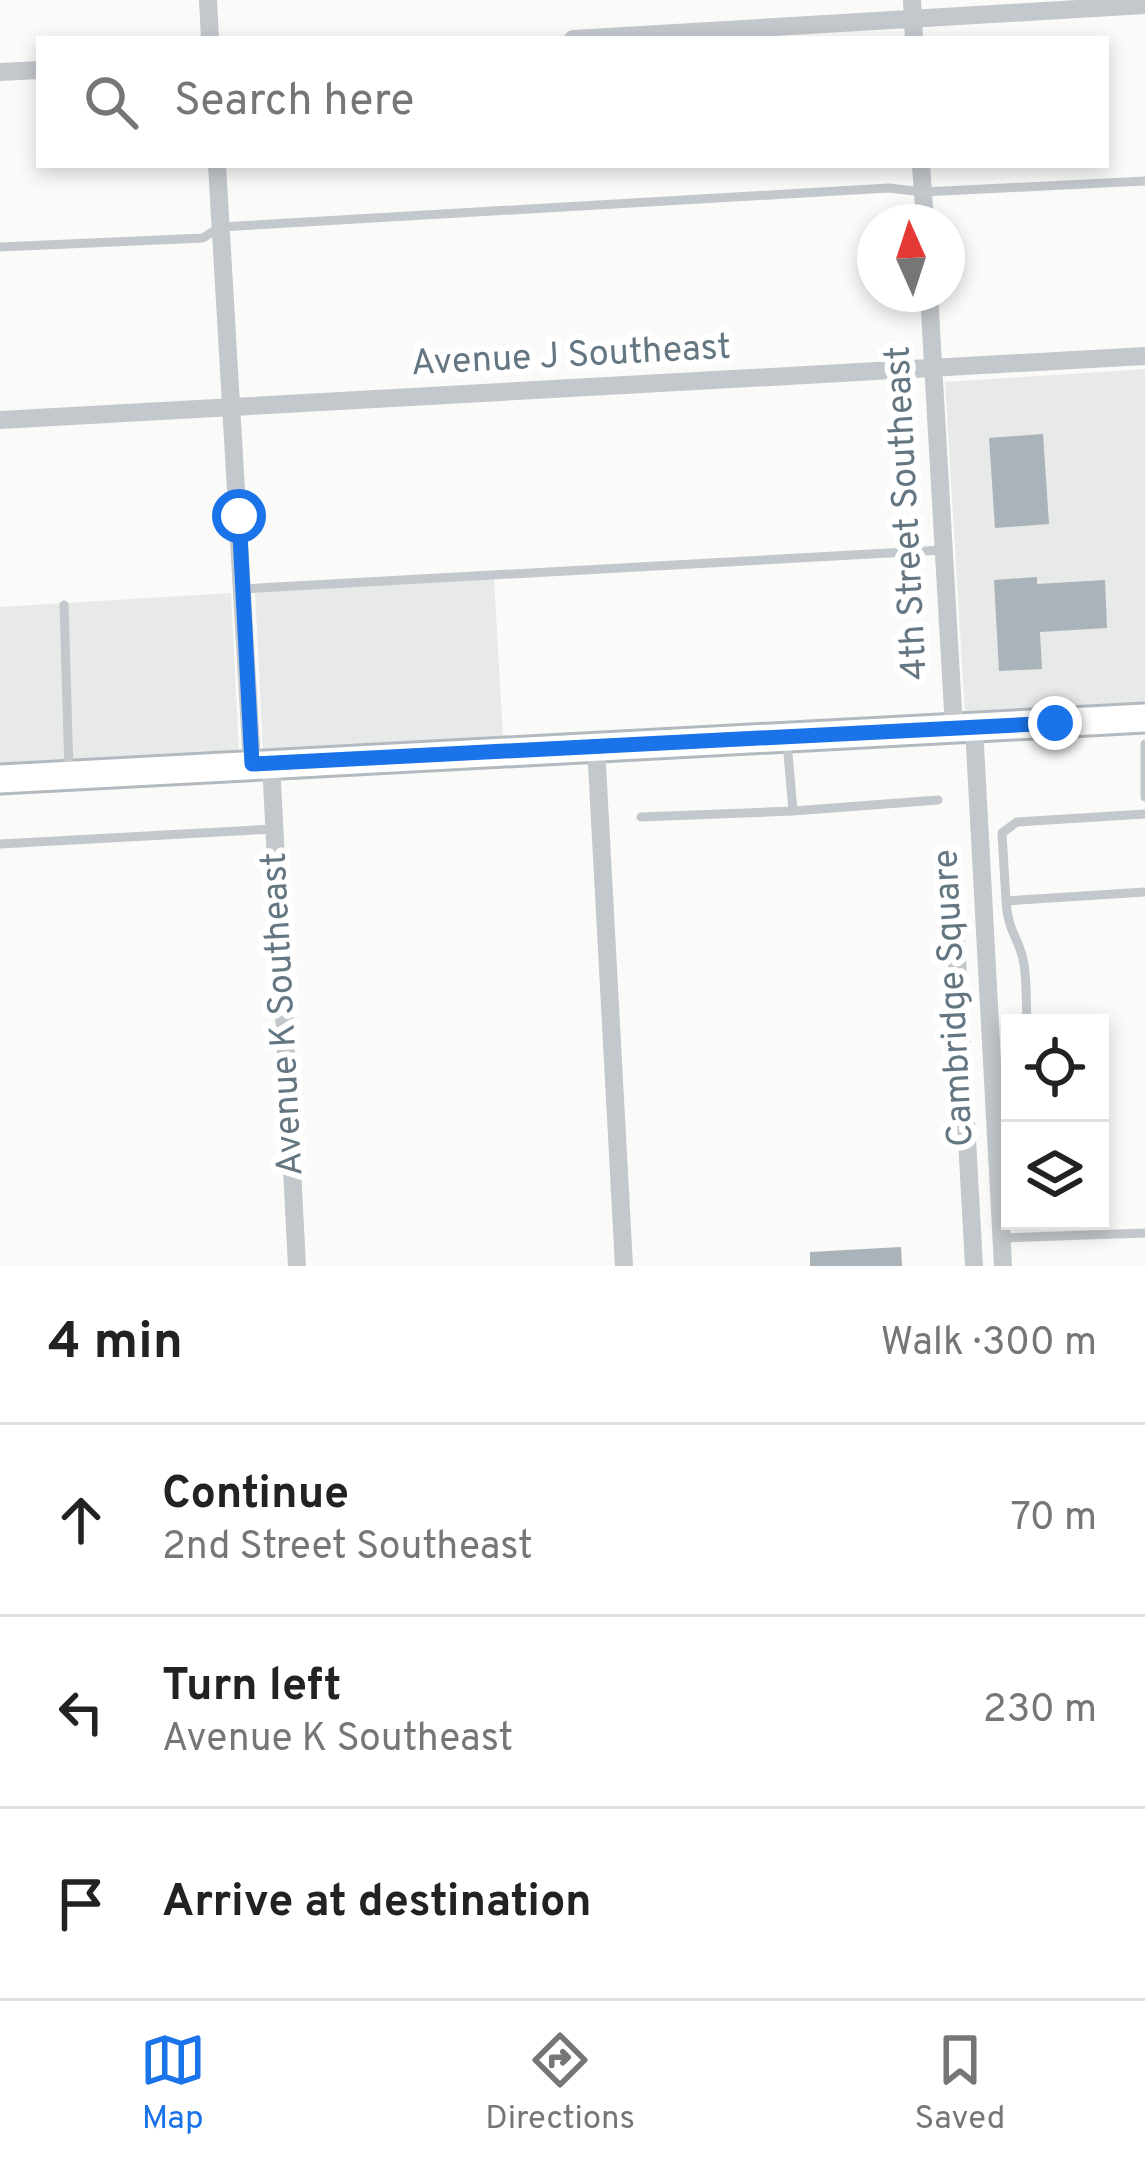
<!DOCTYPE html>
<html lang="en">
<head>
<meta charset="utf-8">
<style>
  :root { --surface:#fff; --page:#f6f6f6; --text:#222; --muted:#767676; --line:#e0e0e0; --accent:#1a73e8 }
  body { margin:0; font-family:Overpass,sans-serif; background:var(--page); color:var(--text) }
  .controls { position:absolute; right:36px; bottom:36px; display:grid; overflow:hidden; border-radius:0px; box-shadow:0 6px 18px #0003 }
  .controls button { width:108px; height:108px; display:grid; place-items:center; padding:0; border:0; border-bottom:3px solid var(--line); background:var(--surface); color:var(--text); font:60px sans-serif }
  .compass { position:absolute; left:857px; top:204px; width:108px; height:108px; border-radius:50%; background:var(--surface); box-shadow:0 6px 18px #0003; rotate:357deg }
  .stop { position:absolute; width:36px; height:36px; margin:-27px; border:9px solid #1a73e8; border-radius:50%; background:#fff }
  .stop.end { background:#1a73e8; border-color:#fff; box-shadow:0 3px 12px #0008 }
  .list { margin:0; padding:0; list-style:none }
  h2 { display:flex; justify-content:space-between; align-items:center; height:156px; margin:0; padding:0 48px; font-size:51px }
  h2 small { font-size:39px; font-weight:400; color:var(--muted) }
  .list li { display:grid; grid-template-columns:78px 1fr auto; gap:36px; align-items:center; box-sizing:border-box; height:192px; padding:0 48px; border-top:3px solid var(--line) }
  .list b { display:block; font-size:45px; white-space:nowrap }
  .list p { margin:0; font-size:39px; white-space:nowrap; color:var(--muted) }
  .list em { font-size:39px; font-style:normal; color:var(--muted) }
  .icon { flex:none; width:66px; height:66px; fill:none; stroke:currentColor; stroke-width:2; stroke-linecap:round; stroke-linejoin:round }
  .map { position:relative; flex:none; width:1145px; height:1266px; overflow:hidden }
  .search { position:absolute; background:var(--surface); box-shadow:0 6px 18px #0003; left:36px; right:36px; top:36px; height:132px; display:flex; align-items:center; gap:30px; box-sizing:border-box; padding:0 42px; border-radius:0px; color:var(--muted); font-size:45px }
  .sheet { height:732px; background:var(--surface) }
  nav { display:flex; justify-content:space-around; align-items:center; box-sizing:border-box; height:168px; border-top:3px solid var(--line); background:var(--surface); font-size:33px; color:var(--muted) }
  nav a { display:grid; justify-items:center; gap:6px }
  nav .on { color:var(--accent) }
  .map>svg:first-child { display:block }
  .built { fill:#e8e9e9 }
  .building { fill:#aab3b9 }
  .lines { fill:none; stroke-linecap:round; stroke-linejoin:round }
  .secondary-casing { stroke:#b3babf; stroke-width:33 }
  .lane { stroke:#c3c8cc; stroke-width:9 }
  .street { stroke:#c3c8cc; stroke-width:18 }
  .secondary { stroke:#fff; stroke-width:27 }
  .route { stroke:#1a73e8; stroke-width:15 }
  .labels { text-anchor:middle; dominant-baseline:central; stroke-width:12; stroke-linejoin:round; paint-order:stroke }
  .street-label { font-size:36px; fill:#657683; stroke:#fff }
</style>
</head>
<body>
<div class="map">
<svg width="1145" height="1266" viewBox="0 0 1145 1266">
  <rect width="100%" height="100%" fill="#fafaf8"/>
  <!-- built -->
  <path class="built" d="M1145,369V704L965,714L945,382Z
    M494,578L503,737L263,750L255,592Z
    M231,593L239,751L0,766V607Z"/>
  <!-- building -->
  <path class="building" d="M1043,434L1049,524L995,528L989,438Z
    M1037,577V584L1105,580L1107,628L1040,632L1042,669L999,671L994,580Z
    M901,1247L902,1266H810V1252Z"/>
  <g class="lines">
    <!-- secondary casing -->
    <g class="secondary-casing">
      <path id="secondary" d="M0,779L1145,718"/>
    </g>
    <!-- lane -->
    <path class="lane" d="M0,247L203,238L220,227L889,188L923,192L1145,181
      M242,589L943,550
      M64,605L69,770
      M787,742L793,811L938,800
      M1145,744V797
      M1145,814L1017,822L1002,833L1006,901L1145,892
      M641,817L793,811
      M0,844L274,829
      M1006,901C1008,934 1020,938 1024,964C1027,983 1026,1004 1027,1023
      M1001,1238L1145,1233"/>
    <!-- street -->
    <path class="street" d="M208,0L210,39
      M912,0L914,39
      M573,39L1145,5
      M0,72L39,70
      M217,165L252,764
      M921,165L925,222
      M929,294L954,728
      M0,420L1145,356
      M974,727L1003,1266
      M596,746L624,1266
      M271,763L297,1266
      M955,923L974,1266"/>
    <!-- secondary -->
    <use href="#secondary" class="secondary"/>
  </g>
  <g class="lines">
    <!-- route -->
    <path class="route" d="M239,516L252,764L1055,723"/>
  </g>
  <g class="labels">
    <!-- street labels -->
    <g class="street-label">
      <text transform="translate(571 357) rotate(-3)">Avenue J Southeast</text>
      <text transform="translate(908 513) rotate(-93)">4th Street Southeast</text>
      <text transform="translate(955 998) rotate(-93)">Cambridge Square</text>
      <text transform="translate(284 1014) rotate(-93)">Avenue K Southeast</text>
    </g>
  </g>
</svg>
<div class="controls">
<button><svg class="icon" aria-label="locate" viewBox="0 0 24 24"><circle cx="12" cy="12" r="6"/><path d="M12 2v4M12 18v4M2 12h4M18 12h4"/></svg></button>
<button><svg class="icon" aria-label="layers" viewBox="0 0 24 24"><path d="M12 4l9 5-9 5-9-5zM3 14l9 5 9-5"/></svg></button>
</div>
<svg class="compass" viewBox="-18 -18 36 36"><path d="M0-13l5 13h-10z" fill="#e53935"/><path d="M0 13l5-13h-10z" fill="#767676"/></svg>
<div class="stop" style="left:239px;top:516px"></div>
<div class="stop end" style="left:1055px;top:723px"></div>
<div class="search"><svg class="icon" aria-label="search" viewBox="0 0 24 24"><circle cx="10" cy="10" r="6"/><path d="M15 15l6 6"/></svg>Search here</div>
</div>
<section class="sheet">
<h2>4 min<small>Walk · 300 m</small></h2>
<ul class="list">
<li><svg class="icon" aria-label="ahead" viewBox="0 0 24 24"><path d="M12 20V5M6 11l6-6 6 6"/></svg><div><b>Continue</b><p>2nd Street Southeast</p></div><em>70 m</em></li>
<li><svg class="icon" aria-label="left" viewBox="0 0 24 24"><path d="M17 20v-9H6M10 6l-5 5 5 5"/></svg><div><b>Turn left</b><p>Avenue K Southeast</p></div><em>230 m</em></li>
<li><svg class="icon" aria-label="arrive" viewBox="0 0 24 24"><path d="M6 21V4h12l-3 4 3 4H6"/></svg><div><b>Arrive at destination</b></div></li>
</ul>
</section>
<nav>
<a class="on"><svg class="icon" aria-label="map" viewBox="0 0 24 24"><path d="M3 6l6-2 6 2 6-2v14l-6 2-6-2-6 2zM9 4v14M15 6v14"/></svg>Map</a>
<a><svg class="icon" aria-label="directions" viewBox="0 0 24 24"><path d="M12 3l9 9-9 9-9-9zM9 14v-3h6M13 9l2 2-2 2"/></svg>Directions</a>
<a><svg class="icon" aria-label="saved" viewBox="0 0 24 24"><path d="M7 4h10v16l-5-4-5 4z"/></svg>Saved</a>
</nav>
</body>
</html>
